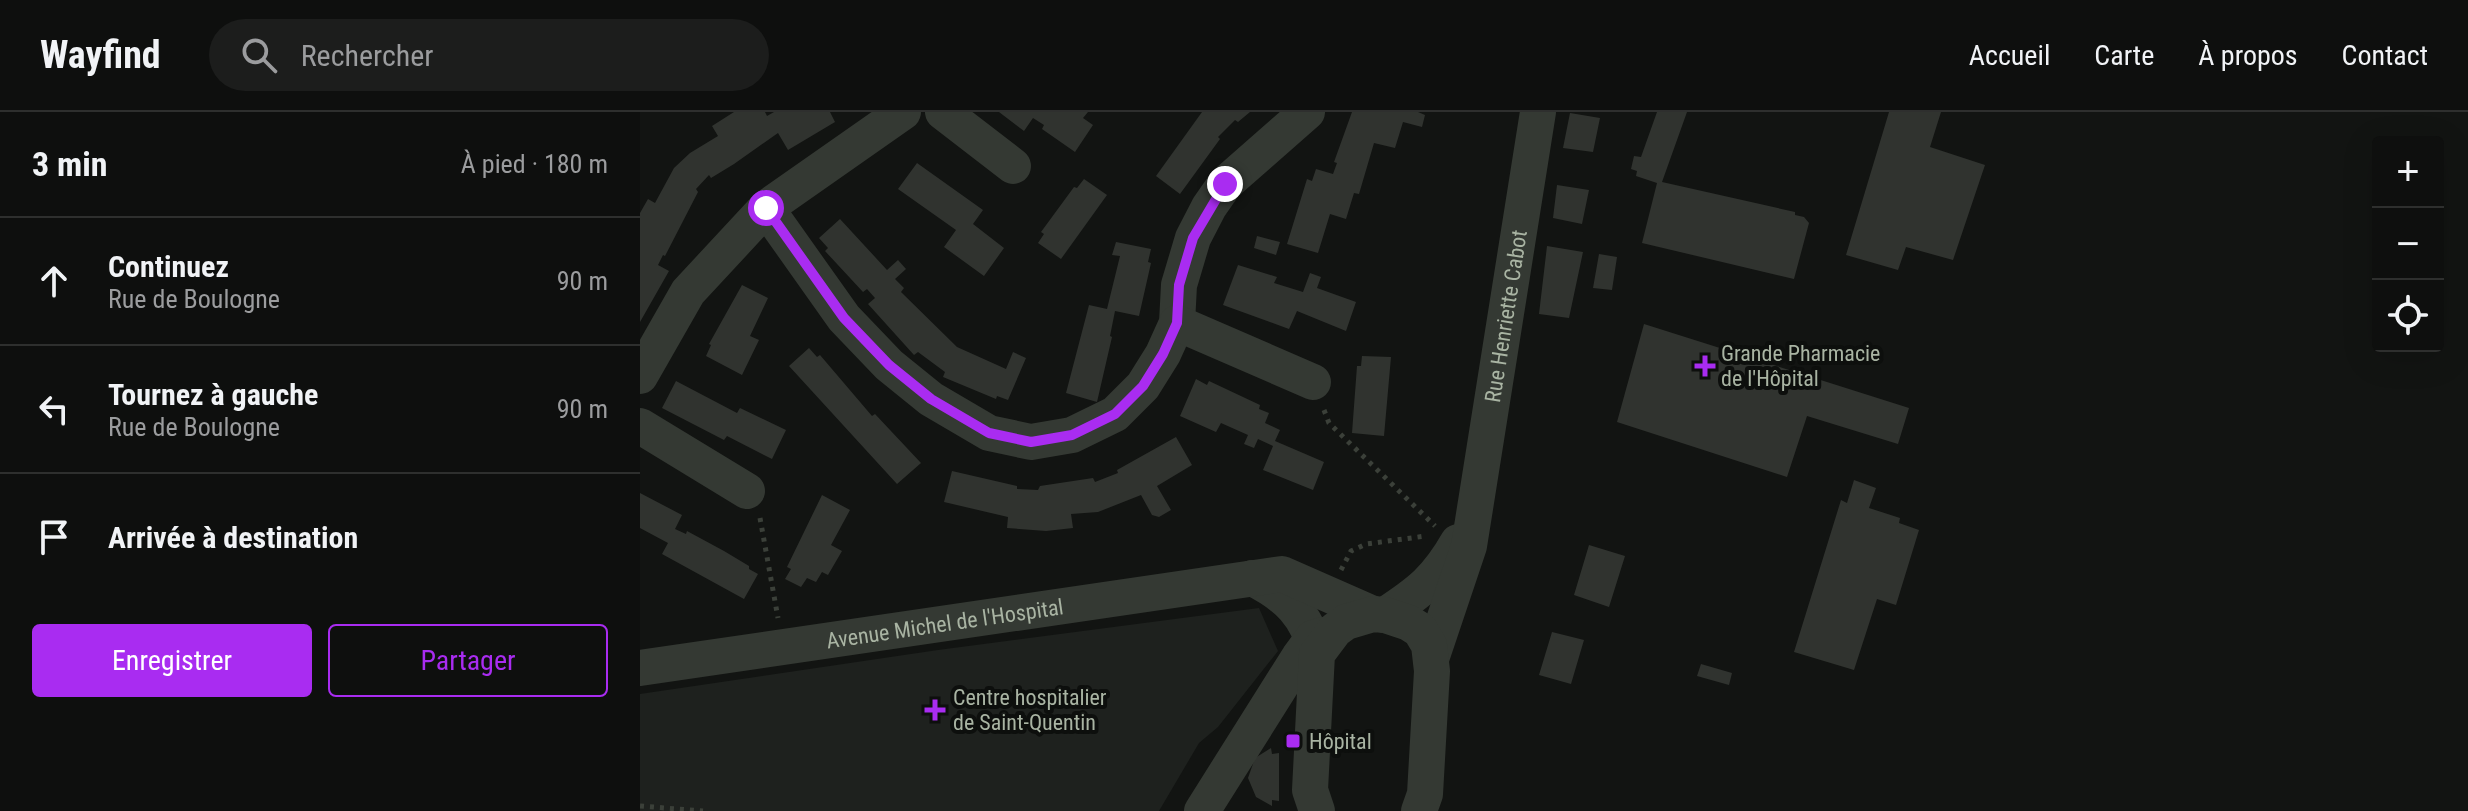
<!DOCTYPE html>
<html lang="fr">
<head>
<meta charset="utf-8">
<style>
  :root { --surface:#0e0f0e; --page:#1c1d1c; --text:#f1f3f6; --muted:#9b9c9e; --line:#2e2f2e; --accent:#a92cf1 }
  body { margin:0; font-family:"Roboto Condensed",sans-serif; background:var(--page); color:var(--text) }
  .controls { position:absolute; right:24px; top:24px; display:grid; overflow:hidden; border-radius:8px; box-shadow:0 8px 32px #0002 }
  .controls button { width:72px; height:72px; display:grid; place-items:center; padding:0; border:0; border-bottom:2px solid var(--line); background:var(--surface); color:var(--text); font:40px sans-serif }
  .stop { position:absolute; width:24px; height:24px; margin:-18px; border:6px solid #a92cf1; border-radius:50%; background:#fff }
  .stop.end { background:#a92cf1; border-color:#fff; box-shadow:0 2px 8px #0008 }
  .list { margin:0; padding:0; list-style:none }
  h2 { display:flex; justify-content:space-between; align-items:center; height:104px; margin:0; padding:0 32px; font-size:34px }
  h2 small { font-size:26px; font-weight:400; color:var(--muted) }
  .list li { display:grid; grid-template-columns:52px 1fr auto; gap:24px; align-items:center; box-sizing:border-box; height:128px; padding:0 32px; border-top:2px solid var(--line) }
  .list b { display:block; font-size:30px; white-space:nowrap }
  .list p { margin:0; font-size:26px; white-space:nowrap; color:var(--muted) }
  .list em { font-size:26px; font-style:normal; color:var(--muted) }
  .actions { display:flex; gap:16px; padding:24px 32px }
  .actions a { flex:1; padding:18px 0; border:2px solid var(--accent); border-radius:8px; text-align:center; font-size:28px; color:var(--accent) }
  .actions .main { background:var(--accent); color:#fff }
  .icon { flex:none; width:44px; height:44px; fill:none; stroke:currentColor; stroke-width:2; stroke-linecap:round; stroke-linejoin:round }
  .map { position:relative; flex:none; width:1828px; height:699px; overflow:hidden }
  header { display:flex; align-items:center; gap:48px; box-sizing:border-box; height:112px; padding:0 40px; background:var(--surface); border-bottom:2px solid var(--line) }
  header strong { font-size:38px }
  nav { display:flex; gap:44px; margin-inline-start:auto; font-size:28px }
  .search { width:560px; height:72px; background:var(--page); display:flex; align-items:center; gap:20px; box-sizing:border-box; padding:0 28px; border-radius:44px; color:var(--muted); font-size:30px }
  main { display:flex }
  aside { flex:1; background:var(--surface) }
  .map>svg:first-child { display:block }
  .built { fill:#1e211e }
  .building { fill:#30332f }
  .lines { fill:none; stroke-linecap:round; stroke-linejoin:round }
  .path { stroke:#3b4039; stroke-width:5; stroke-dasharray:4 6; stroke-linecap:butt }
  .minor { stroke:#343933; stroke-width:36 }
  .route { stroke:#a92cf1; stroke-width:10 }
  .poi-dot { fill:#a92cf1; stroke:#0d0f0d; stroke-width:3 }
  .labels { text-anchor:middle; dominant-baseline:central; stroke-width:8; stroke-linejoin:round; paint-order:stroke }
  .street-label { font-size:22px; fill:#a9b4a3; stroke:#0d0f0d }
  .poi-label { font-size:22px; fill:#a9b4a3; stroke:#0d0f0d; text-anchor:start }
</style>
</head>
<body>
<header>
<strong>Wayfind</strong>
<div class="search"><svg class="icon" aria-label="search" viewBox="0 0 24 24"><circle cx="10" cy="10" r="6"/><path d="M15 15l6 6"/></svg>Rechercher</div>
<nav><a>Accueil</a><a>Carte</a><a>À propos</a><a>Contact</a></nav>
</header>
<main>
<aside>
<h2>3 min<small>À pied · 180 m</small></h2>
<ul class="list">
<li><svg class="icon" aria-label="ahead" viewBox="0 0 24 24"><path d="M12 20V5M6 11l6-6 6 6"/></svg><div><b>Continuez</b><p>Rue de Boulogne</p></div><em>90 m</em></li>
<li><svg class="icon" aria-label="left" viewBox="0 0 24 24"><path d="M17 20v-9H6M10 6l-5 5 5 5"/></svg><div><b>Tournez à gauche</b><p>Rue de Boulogne</p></div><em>90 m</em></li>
<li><svg class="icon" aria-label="arrive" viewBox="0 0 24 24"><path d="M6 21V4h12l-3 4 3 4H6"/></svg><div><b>Arrivée à destination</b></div></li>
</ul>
<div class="actions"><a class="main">Enregistrer</a><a>Partager</a></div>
</aside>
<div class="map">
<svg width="1828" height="699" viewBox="0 0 1828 699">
  <rect width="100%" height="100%" fill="#121412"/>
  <!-- built -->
  <path class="built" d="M619,496L638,539L578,615L559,631L519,699H0V582L298,538Z"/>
  <!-- building -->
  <path class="building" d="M94,0H125L127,4L134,0H190L195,10L148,38L138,21L94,52L71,66L69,63L56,77L58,80L25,144L23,143L18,153L29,159L0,210V101L8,87L15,91L34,56L50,41L78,24L72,14Z
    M359,0H448L443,6L453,13L435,40L402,17L404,13L393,6L384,19Z
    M562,0H610L598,10L595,8L578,25L580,27L540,82L516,64Z
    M712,0H778L785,3L782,15L763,10L755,36L734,31L719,82L714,81L706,107L690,102L678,141L647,132L667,67L672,69L676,57L693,62L697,51L694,50Z
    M1017,0H1047L1022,70L1155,100V103L1164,105L1169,111L1154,167L1002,131L1017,71L996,64L997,59L991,57L994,44L1001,45Z
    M1249,0H1301L1290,35L1345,53L1313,148L1266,135L1258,158L1206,143Z
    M930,1L960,6L953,40L923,36Z
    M277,51L343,98L333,112L364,136L344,164L304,135L316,118L258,77Z
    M444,67L467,83L421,147L398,131L404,122L401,120L434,75L437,76Z
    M917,73L949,78L942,112L913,106Z
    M200,107L247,158L258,148L266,157L255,167L264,176L261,180L317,235L366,257L373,240L386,246L368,288L357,284L356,287L303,265L305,260L278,240L274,243L228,192L235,186L227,177L223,180L185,139L188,136L179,126Z
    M617,124L640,130L636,143L614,136Z
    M476,130L511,137L508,150L511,151L499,204L475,199L470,224L472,225L457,290L426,281L449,193L467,197L480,144L472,143Z
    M907,134L943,140L929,206L899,202Z
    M959,142L977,145L972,178L953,176Z
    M598,153L637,165L634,171L663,180L670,161L681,165L677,176L716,190L706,219L657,199L649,217L583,193Z
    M102,173L128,186L110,224L119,228L102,263L66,244L71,233L69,232Z
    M1004,212L1269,296L1258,332L1167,304L1147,365L977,310Z
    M169,236L177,245L180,243L232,304L235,302L281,351L257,372L149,254Z
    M722,244L751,245L744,324L712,321L717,254H721Z
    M556,267L567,273L569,269L620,293L619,297L629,301L625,311L640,318L635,329L684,350L673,378L623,358L633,334L618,327L614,336L604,332L608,323L581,311L576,320L540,304Z
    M36,269L97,301L100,296L146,318L132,347L87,324L84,328L22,296Z
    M536,325L552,353L517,374L531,398L519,405L512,403L501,383L458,400L431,402L433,416L406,419L367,416L368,405L304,390L312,359L377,374V377L398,378L400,374L453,366L455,370L478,361L477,358Z
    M1214,368L1236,376L1229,396L1260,406L1259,411L1279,418L1256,493L1237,487L1214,558L1154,540L1201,388L1207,391Z
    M0,381L42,403L35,417L46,422L47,419L84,439L109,454V457L118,462L104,487L22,442L28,431L0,416Z
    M182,383L210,398L191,433L202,439L188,463L182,460L176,470L167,466L161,475L145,467L151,457L147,455Z
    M949,433L985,444L969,495L934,483Z
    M912,520L944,528L931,572L899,563Z
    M1061,552L1092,561L1089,573L1057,564Z
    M631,636L632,642L639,641V689L632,688V694L616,685L608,666L615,646Z"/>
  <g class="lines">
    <!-- path -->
    <path class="path" d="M684,298L689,311L795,414
      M120,406L138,506
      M701,458L711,439L726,432L786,424
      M0,694L63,699"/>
    <!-- minor -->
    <g class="minor">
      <path d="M303,0L373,54"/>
      <path d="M126,96L204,206L249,253L291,287L349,321L391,330L432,323L475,302L503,274L523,242L537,211L539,173L553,126L569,95L585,72L667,0"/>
      <path d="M537,211L673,270"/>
      <path d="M0,264L48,180L126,96L263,0"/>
      <path d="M0,314L107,379"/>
      <path d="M612,466C648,484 667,503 677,542"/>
      <path d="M745,503C780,480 797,467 818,430"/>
      <path id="s1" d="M791,547L829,434L898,0"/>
      <path id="s2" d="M0,556L642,462L733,502"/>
      <path d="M562,699L659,545L673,526L682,523"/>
      <path d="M677,699L670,678L677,542L695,518L706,510L733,502L745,503L769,511L780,518L789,533L792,559L785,682L779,699"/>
    </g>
  </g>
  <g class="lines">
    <!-- route -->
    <path class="route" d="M126,96L204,206L249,253L291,287L349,321L391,330L432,323L475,302L503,274L523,242L537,211L539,173L553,126L585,72"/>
  </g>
  <!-- markers -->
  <g class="poi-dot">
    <path d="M1061 242h8v8h8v8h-8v8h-8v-8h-8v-8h8z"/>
    <path d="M291 586h8v8h8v8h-8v8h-8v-8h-8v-8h8z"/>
    <rect x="645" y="621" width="16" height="16" rx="4"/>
  </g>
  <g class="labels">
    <!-- street labels -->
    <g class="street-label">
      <text stroke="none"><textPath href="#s1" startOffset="352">Rue Henriette Cabot</textPath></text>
      <text stroke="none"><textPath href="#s2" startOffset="308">Avenue Michel de l'Hospital</textPath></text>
    </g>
    <!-- poi labels -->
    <g class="poi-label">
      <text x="1081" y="241">Grande Pharmacie<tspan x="1081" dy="25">de l'Hôpital</tspan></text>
      <text x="313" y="585">Centre hospitalier<tspan x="313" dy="25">de Saint-Quentin</tspan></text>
      <text x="669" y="629">Hôpital</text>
    </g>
  </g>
</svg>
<div class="controls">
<button>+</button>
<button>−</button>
<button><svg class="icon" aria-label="locate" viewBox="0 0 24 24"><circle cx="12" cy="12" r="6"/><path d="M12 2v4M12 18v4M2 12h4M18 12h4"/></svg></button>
</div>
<div class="stop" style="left:126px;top:96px"></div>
<div class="stop end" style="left:585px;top:72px"></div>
</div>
</main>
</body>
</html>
